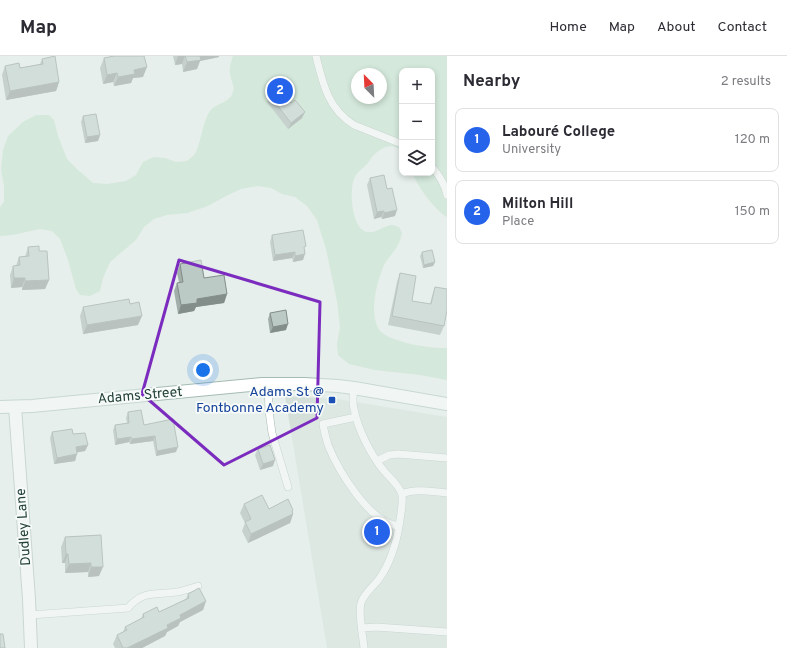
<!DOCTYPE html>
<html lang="en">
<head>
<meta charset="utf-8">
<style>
  :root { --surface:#fff; --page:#f2f2f3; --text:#2b2b33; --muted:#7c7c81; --line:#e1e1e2; --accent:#2563eb }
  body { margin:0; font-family:Overpass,sans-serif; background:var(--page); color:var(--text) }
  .controls { position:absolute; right:12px; top:12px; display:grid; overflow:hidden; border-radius:8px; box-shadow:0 2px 6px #0003 }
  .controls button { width:36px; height:36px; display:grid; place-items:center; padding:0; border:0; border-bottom:1px solid var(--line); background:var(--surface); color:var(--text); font:20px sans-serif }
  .compass { position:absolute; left:351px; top:12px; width:36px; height:36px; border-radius:50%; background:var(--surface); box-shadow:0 2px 6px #0003; rotate:336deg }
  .you { position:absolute; left:203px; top:314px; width:14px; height:14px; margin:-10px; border:3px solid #fff; border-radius:50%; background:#1a73e8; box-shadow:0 0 0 6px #1a73e833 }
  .badge { display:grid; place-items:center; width:26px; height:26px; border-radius:50%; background:var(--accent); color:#fff; font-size:13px; font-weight:700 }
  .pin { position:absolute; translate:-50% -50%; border:2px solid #fff; box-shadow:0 1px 4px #0006 }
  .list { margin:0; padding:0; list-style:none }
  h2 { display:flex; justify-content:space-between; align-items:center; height:52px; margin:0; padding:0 16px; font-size:17px }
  h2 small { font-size:13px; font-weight:400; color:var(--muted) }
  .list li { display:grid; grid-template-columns:26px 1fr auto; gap:12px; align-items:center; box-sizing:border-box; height:64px; margin:0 8px 8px; padding:0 8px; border:1px solid var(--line); border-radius:8px }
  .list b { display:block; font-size:15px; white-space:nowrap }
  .list p { margin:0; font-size:13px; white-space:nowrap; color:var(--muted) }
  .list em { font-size:13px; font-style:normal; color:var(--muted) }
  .icon { flex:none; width:22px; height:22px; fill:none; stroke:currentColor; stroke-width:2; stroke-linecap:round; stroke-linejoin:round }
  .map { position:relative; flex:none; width:447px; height:592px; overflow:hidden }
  header { display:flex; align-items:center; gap:24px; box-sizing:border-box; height:56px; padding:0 20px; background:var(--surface); border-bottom:1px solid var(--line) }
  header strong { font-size:19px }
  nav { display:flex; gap:22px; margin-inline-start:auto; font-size:14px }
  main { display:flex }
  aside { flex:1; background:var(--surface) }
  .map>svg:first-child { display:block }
  .built { fill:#d4dfda }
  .green { fill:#bfe0c8; fill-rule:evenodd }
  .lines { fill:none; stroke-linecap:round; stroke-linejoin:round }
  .lane-casing { stroke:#a8b8b2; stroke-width:8 }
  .street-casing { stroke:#a8b8b2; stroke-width:14 }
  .secondary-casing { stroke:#a4bbb3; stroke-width:14 }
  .lane { stroke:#fff; stroke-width:7 }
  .street { stroke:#fff; stroke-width:12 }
  .secondary { stroke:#fff; stroke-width:12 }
  .wall { fill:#a1aea9 }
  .shaded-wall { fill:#838d89 }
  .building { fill:#bbcac4; stroke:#838d89 }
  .marked { fill:none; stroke:#7b2cbf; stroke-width:3; stroke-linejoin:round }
  .transit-dot { fill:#1a4fb4; stroke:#f7fbf9; stroke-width:1.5 }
  .labels { text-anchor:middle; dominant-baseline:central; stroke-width:3.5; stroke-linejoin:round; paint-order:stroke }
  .transit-label { font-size:14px; fill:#164399; stroke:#f7fbf9; text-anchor:end }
  .street-label { font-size:14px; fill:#24423a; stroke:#f7fbf9 }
</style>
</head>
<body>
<header>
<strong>Map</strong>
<nav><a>Home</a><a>Map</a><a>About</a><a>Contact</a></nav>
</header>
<main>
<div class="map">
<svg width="447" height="592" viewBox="0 0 447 592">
  <rect width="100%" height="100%" fill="#e6efeb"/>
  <!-- built -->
  <path class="built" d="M285,340L338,343L447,361V592H327Z"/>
  <!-- green -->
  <path class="green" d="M233,0H447V161C433,152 419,132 412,117H432V15H402V95C392,87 384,90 375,98C372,100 370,104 368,107C363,113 356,116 354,123C349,135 352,169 364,175C374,180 383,169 393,169C395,169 397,171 399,171L402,177C401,181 400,185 398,189C394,196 388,202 384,209C377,226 369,254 378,272C385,286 432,293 447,292V324L420,319L375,314L349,308L338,299L337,288L340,271L337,245L326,193L317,164L307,150L295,141L282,138L271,132L258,130L241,133L224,141L208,150L187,157L167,159L154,163L144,171L136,184L110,206L103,222L100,235L90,240L80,239L76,233L68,204L60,183L52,175L40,173L12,179L0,180V151L4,146V130L1,114L3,94L8,80L23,66L36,59H49L54,64L58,80L67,103L78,114L93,127L107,128L126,125L136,119L143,106L154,101L165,102L176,106L187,105C190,102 194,100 196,96C201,85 203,65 210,55C216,47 230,47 233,36C235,29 231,25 230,18C229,12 231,6 233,0ZM357,18H381V42H357Z"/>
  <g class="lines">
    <!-- lane casing -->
    <g class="lane-casing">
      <path id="lane" d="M316,0C323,28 328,53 354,69L402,88
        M432,111C439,119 445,129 447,139
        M268,329L269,355L272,377L288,431
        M354,332C353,339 352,346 354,353C358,374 371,399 384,415C390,422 400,430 402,439C403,447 401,456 400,464C397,485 392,505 379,523C373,531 364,537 361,547C358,557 363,580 364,592
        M356,361L323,368C324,375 326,382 328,389C338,414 370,468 399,470
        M377,405L389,399L398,398L447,402
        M402,438C415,432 433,436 447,437
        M30,559L128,552C143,534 156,539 177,536C184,535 191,532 198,530
        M362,572L376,571L447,576"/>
    </g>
    <!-- street casing -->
    <g class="street-casing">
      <path id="street" d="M15,351L29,543L31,592"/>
    </g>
    <!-- secondary casing -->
    <g class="secondary-casing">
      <path id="secondary" d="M0,351L32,350L262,328H304L338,330L354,332L447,348"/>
    </g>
    <!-- lane -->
    <use href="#lane" class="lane"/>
    <!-- street -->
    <use href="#street" class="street"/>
    <!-- secondary -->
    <use href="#secondary" class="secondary"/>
  </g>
  <!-- wall -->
  <path class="wall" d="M113,0H144L143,21L133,22L131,27L114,30L113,26L103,28L100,12L104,2L112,1Z
    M173,0H219V1L200,5L197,13L183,16L182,8L175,9Z
    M42,3L59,26L56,35L6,44L2,19L5,10L20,12L40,8Z
    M270,40L302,62L288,73L267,46Z
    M83,60L100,79L98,85L85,87L81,66Z
    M370,122L387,133L395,160L382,163L381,161L374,163L367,129Z
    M272,179L305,194L303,204L293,206L292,202L273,205L270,186Z
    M28,191L39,195L49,224L45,233L22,234V231L11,232L10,219L13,210H16L19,201H25Z
    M422,196L435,206L433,210L423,212L420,200Z
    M180,208L204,222L227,238L224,247L196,251L194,255L178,258L174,235L177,227L179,226L177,217Z
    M400,217L412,245L430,248L432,240L435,231L444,270L440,279L388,269L397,226Z
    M83,251L138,269L83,278L80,260Z
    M270,257L286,274L270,277L268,263Z
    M128,356L144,369L176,396L156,400L153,385L130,388L129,386L115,389L113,374L115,369L127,367L126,362Z
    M52,376L73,378L88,389L85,395L77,396L75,405L54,408L50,382Z
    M258,393L273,410L260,414L255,399Z
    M244,448L269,453L293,454L292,456L293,458L290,467L248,487L242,475L245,467L240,457Z
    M101,479L99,520L88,521V516L65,517V507H62L61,491L65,481Z
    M188,538L206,545L203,554L180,566L178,570L167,576L165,580L142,592H115L113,588L117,579L123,576L125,571L141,563L143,558L159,556L186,543Z"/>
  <!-- shaded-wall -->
  <path class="shaded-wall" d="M178,0H185L182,8L175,9Z
    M198,0H219V1L200,5L197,13L183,16L187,6Z
    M147,11L143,21L133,22L131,27L114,30L118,21L134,14Z
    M117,17L113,26L103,28L107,19Z
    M59,26L56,35L6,44L10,35Z
    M305,56L302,62L288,73L291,67Z
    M100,79L98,85L85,87L87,81Z
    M397,154L395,160L382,163L384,157Z
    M384,155L381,161L374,163L377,156Z
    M295,196L292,202L273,205L275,199Z
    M305,198L303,204L293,206L295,200Z
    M435,206L433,210L423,212L424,209Z
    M14,222H25L22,231L11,232Z
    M49,224L45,233L22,234L25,225Z
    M227,238L224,247L196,251L194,255L178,258L181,249L197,243Z
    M142,260L138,269L83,278L87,269Z
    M288,268L286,274L270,277L273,271Z
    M155,380L153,385L130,388L132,383Z
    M131,381L129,386L115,389L117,383Z
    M88,389L85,395L74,397L76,391Z
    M178,391L176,396L156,400L157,395Z
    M77,398L75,405L54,408L57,402Z
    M275,404L273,410L260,414L263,408Z
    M293,454L291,459L293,458L290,467L248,487L251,478Z
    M66,498H68L65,507H62Z
    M91,507L88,516L65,517L69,508Z
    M91,511H103L99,520L88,521Z
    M206,545L203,554L180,566L178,570L167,576L165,580L142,592H127L167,569L180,559Z"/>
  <!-- building -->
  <path class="building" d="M55,0L59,26L10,35L5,10L19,7L20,12L43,8L42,3Z
    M114,0H144L147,11L134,14L135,18L118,21L117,17L107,19L104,2Z
    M185,0H200L201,4L187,6Z
    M279,32L291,47L295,44L305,56L291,67L270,40Z
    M96,58L100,79L87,81L83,60Z
    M384,119L387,133L392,132L397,154L384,157V155L377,156L370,122Z
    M303,174L306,190L304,191L305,198L295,200V196L275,199L272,179Z
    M39,190V195H47L49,224L25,225V222H14L13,210L20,209L19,201L29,200L28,191Z
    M432,194L435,206L424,209L422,196Z
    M201,204L204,222L224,219L227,238L197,243V247L181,249L177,227L183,226L180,208Z
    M400,217L416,220L412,245L431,248L435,231L447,233V254L444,270L392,260Z
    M129,243L130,248L139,246L142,260L87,269L83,251Z
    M286,254L288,268L273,271L270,257Z
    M141,354L144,369L173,363L178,391L157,395L155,380L132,383L131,381L117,383L115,369L129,367L128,356Z
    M72,373L73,378L85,377L88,389L76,391L77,398L57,402L52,376Z
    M270,389L275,404L263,408L258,393Z
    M262,439L269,453L288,443L293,454L292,455L293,458L251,478L245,466L251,463L244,448Z
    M101,479L103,511H91V507L69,508L68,498H66L65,481Z
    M199,532L206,545L180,559L181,562L167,569L168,572L127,592H123L117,579L127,574L125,571L144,561L143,558L157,551L159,556L189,542L188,538Z
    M0,578H3L5,592H0Z"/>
  <!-- marked area -->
  <path d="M0 0H447V592H0ZM179,204L320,246L317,362L224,409L142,338Z" fill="#e6efeb" fill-opacity=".55" fill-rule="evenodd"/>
  <path class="marked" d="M179,204L320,246L317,362L224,409L142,338Z"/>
  <!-- markers -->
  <rect class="transit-dot" x="328" y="340" width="8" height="8" rx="2"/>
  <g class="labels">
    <!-- transit labels -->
    <g class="transit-label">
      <text x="324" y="336">Adams St @<tspan x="324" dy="16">Fontbonne Academy</tspan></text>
    </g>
    <!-- street labels -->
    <g class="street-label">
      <text transform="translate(140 340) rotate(-5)">Adams Street</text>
      <text transform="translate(24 471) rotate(-94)">Dudley Lane</text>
    </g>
  </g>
</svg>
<div class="controls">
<button>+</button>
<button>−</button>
<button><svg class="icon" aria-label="layers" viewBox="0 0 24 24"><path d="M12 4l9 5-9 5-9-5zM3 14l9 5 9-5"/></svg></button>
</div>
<svg class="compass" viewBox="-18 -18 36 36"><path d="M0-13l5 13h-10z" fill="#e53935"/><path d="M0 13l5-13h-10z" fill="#7c7c81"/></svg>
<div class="you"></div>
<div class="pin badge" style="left:377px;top:476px">1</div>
<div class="pin badge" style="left:280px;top:35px">2</div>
</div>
<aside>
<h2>Nearby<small>2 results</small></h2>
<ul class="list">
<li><span class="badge">1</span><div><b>Labouré College</b><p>University</p></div><em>120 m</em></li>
<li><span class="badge">2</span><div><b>Milton Hill</b><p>Place</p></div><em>150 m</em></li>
</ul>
</aside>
</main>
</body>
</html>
